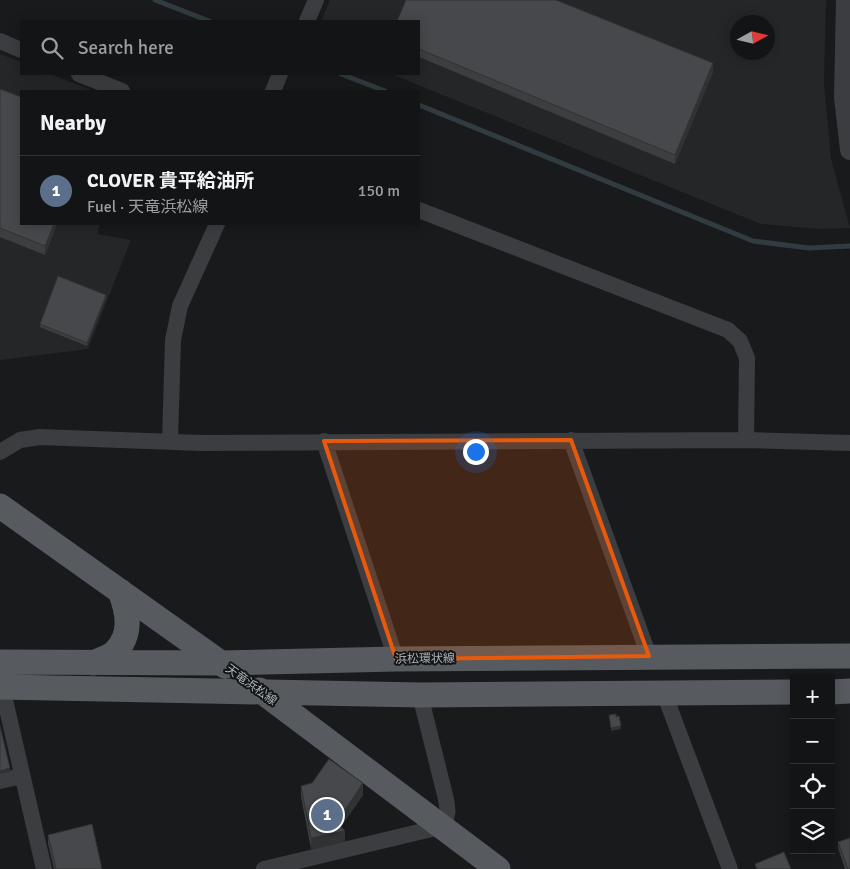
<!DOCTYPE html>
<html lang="en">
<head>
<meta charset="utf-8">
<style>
  :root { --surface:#131415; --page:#1c1d1e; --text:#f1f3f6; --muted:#9d9ea0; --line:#323334; --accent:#1a73e8 }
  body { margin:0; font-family:Signika,"Noto Sans JP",sans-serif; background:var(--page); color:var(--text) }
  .controls { position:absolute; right:15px; bottom:15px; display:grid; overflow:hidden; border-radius:0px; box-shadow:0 2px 12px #0003 }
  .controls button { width:45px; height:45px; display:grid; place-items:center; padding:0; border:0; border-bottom:1px solid var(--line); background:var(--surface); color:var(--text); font:25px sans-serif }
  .compass { position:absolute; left:730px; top:15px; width:45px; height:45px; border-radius:50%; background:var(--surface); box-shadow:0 2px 12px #0003; rotate:82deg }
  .you { position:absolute; left:475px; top:451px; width:18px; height:18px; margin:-12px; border:4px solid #fff; border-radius:50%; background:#1a73e8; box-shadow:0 0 0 8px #1a73e833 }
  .badge { display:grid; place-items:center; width:32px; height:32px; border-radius:50%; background:var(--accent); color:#fff; font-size:16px; font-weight:700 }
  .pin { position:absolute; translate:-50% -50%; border:2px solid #fff; box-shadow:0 1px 5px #0006 }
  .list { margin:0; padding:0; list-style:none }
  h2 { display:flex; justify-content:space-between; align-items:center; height:65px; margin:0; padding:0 20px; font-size:21px }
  h2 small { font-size:16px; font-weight:400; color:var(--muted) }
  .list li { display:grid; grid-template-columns:32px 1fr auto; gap:15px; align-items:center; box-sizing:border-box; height:70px; padding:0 20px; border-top:1px solid var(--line) }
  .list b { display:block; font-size:19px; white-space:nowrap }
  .list p { margin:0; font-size:16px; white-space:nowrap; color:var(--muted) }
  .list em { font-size:16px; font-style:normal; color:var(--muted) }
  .icon { flex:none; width:28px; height:28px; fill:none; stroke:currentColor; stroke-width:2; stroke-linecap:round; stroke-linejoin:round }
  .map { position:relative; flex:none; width:850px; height:869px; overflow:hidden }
  .search { position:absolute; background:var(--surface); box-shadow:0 2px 12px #0003; left:20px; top:20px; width:400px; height:55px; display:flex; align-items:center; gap:12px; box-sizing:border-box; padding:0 18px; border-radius:0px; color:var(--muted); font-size:19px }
  .panel { position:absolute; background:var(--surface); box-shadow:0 2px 12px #0003; left:20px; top:90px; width:400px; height:135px; border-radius:0px }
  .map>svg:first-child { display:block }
  .built { fill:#252628; fill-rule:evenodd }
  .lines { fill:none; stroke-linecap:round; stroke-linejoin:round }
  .stream { stroke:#303c3f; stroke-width:5 }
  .minor { stroke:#3b3d40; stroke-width:16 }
  .tertiary { stroke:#3b3d40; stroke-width:20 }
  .primary { stroke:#575b5f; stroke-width:25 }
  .wall { fill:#3c3e40 }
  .shaded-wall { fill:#313234 }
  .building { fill:#46484b; stroke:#313234 }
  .marked { fill:#e8590c; fill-opacity:0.2; stroke:#e8590c; stroke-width:4; stroke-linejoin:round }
  .labels { text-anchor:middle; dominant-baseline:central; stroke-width:4; stroke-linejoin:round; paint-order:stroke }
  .street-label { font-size:12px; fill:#adb4ba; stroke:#141517 }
</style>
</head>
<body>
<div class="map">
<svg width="850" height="869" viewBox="0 0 850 869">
  <rect width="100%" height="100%" fill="#191a1c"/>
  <!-- built -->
  <path class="built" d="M330,0H826L824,83L831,159L850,228L819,229L761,224L391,74H419V21H321ZM738,22H768V52H738Z
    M0,54L21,62V74H50L93,91H21V224H100L97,234L131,240L88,349L0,360Z"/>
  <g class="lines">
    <!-- stream -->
    <path class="stream" d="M155,0L209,21
      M341,74L385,91
      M419,105L753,241L809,248L850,246"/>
    <!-- minor -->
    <path class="minor" d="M307,21L316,0
      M0,41L21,50
      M79,74L122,91
      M273,91L280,74
      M419,210L728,330L740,341L747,358L746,440
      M571,440L649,656
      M170,441L173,340L180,306L217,224
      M324,441L396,659
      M0,452L20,440L40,437L201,443L746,440L850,443
      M2,687L44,869
      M664,693L730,869
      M0,781L22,776
      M264,869L440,827C450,817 448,808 445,795L420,695"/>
    <!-- tertiary -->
    <path class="tertiary" d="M846,0L844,97L850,150"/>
    <!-- primary -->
    <path class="primary" d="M0,506L225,666
      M0,662L221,663L396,659L850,656
      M93,663C100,660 109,657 114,653C133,635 128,612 120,591
      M0,687L420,695L794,692
      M260,690L498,869
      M831,692L850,691"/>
  </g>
  <!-- wall -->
  <path class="wall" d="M419,21L713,72L675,164L419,57Z
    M0,89L57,224L45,255L0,237Z
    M106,298L87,346L40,327V324Z
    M301,786L363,795L341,827L345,842L311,849L301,797Z
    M48,835L102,869H54L48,844Z
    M838,842L850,869H845L838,848Z"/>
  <!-- shaded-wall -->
  <path class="shaded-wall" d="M713,63V72L675,164V155Z
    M54,224H57L45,255V246Z
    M106,295V298L87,346V343Z
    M621,726V729L611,731V728Z
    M10,768V772L0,774V771Z
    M363,783V795L337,832L345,831V842L311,849V838L337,822Z"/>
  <!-- building -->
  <path class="building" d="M406,0H556L713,63L675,155L419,49V21H397Z
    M0,89L21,97V224H54L45,246L0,228Z
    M58,276L106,295L87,343L40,324Z
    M616,714V717L619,716L621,726L611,728L609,715Z
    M0,726L10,768L0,771Z
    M329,759L363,783L337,822L345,831L311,838L301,786L312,783Z
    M92,824L102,869H56L48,835Z
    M850,838V869H848L838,842Z
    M784,852L791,869H757L755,864Z"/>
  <!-- marked area -->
  <path class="marked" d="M571,440L649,656L396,659L324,441Z"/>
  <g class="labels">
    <!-- street labels -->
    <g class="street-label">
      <text transform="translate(425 659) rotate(-1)">浜松環状線</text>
      <text transform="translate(251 685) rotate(36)">天竜浜松線</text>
    </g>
  </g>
</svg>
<div class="controls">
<button>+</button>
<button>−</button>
<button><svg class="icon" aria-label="locate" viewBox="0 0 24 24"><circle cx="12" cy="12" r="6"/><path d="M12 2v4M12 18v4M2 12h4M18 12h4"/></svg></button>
<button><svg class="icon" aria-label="layers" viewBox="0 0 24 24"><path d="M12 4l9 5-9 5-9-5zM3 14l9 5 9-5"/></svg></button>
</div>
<svg class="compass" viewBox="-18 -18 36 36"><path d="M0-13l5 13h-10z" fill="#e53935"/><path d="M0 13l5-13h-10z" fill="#9d9ea0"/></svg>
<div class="you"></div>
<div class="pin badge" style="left:327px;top:815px;background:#5c6f8a">1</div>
<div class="search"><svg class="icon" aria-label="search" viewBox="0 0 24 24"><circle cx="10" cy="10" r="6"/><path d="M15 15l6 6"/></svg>Search here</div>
<section class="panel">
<h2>Nearby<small></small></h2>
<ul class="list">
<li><span class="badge" style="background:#5c6f8a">1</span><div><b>CLOVER 貴平給油所</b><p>Fuel · 天竜浜松線</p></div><em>150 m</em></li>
</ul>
</section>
</div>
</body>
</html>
